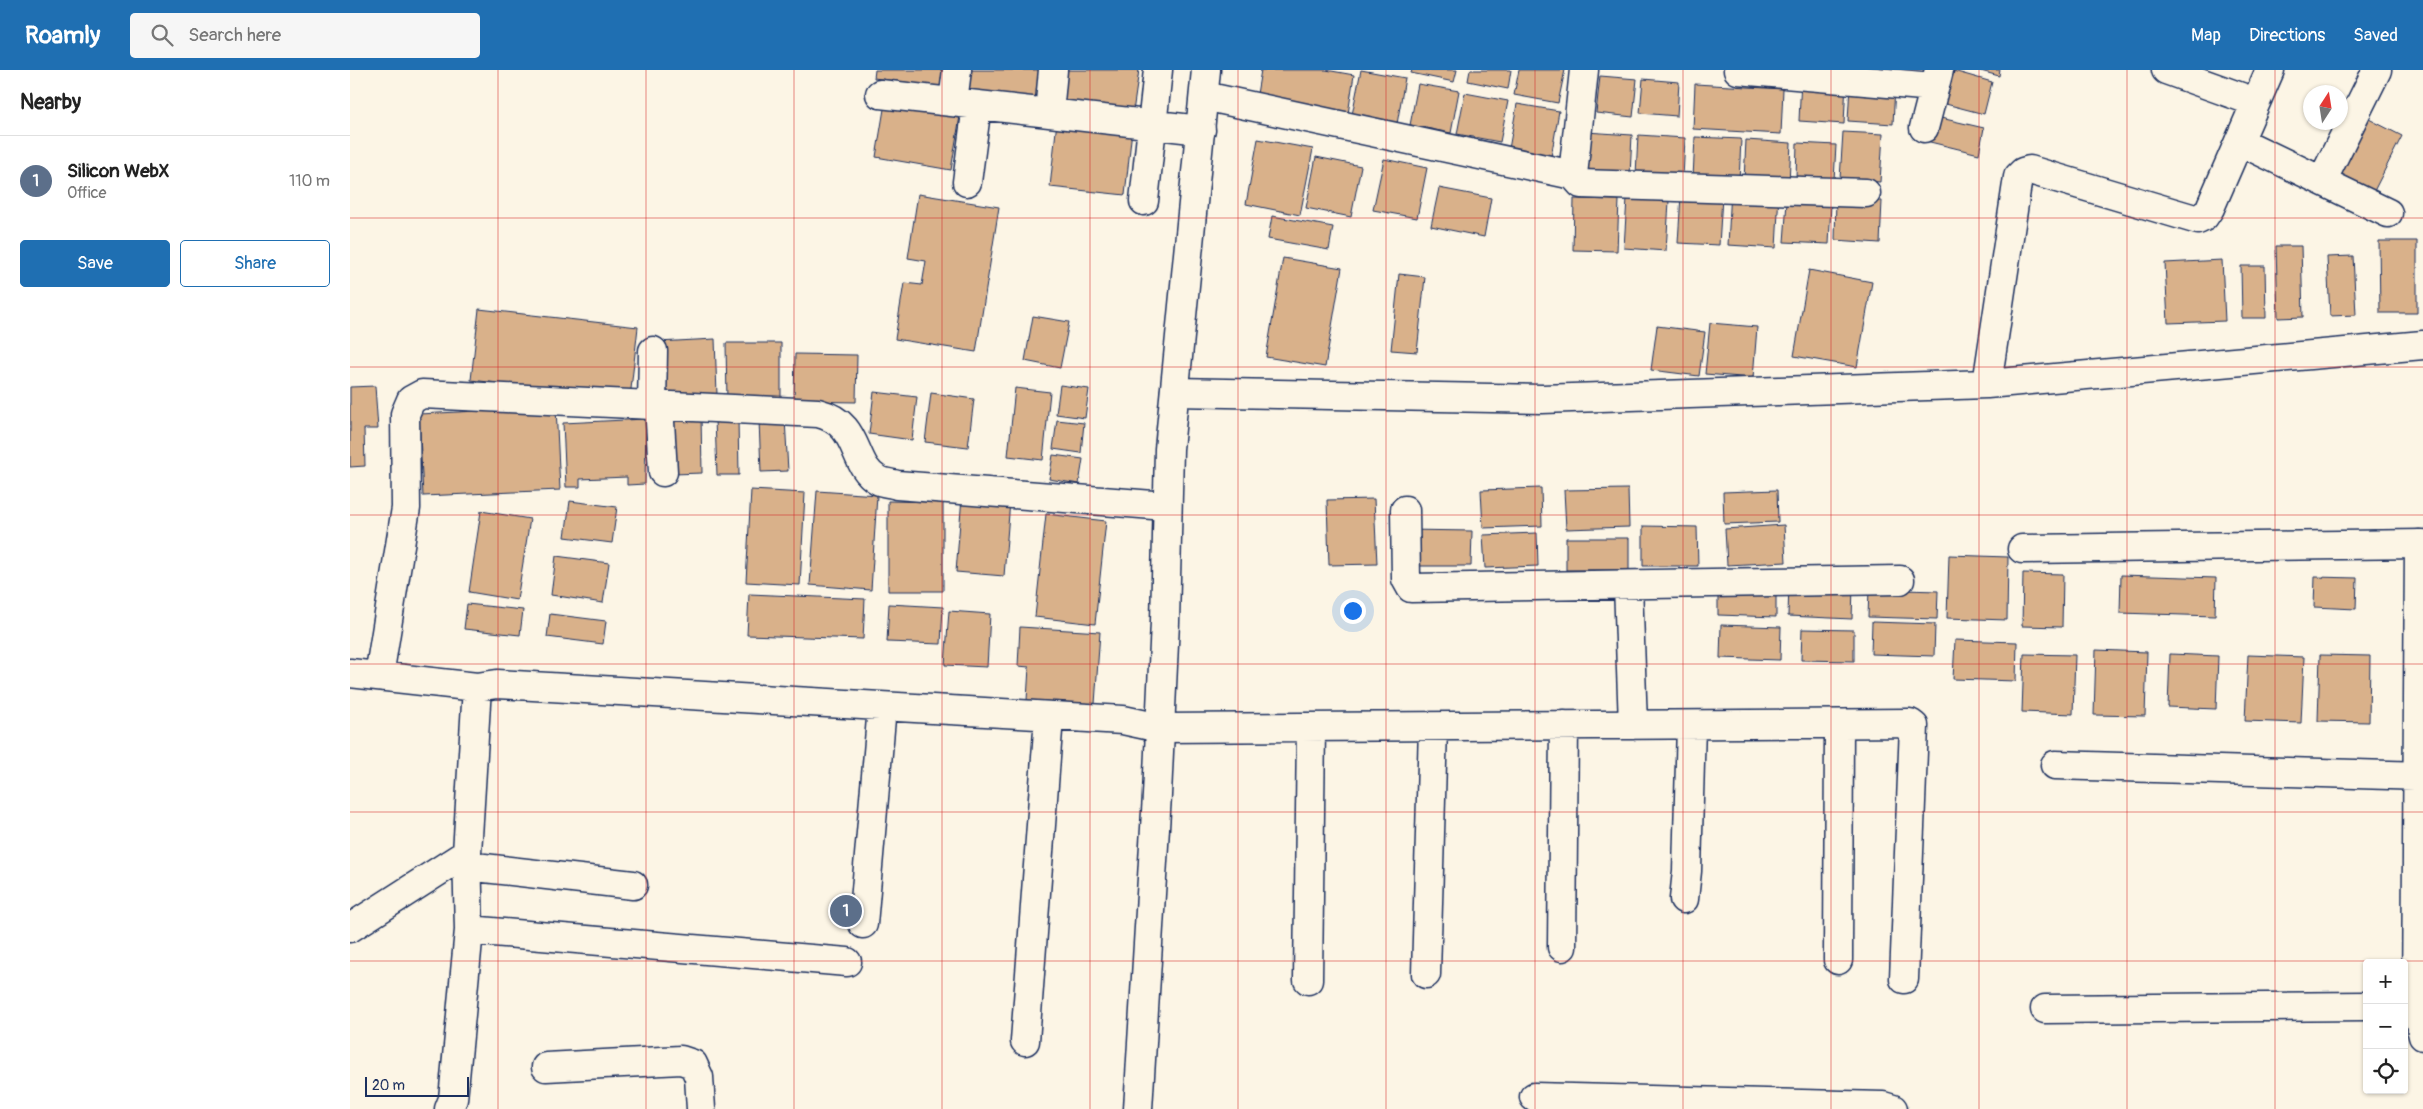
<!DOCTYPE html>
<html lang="en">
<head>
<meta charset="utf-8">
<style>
  :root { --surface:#fff; --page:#f6f6f6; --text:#222; --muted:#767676; --line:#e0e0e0; --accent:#1f6fb2 }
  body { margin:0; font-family:Pangolin,sans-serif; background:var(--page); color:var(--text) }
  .controls { position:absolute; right:15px; bottom:15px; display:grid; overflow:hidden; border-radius:5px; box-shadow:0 1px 4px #0004 }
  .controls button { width:45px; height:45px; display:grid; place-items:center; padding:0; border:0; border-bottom:1px solid var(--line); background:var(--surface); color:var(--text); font:25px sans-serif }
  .compass { position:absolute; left:1953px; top:15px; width:45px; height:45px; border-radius:50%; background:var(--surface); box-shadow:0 1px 4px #0004; rotate:12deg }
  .scale { position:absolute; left:15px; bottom:12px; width:104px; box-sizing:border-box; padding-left:5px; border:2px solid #1b2f5e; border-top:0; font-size:14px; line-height:18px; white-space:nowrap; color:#1b2f5e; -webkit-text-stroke:4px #fcf5e5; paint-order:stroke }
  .you { position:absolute; left:1002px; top:540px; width:18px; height:18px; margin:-12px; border:4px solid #fff; border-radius:50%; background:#1a73e8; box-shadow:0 0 0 8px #1a73e833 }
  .badge { display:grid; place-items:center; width:32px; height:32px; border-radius:50%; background:var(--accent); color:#fff; font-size:16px; font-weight:700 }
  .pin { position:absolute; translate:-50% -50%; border:2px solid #fff; box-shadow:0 1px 5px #0006 }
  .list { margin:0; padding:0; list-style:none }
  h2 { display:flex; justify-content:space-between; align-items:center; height:65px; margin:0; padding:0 20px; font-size:21px }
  h2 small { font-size:16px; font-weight:400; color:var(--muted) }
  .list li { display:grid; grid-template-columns:32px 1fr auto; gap:15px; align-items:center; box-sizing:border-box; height:90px; padding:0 20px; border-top:1px solid var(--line) }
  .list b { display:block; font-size:19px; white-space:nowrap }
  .list p { margin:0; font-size:16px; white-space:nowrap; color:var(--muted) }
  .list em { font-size:16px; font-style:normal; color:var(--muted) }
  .actions { display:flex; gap:10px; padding:15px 20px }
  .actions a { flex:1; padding:11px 0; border:1px solid var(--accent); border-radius:5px; text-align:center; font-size:18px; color:var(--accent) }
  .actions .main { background:var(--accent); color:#fff }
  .icon { flex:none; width:28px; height:28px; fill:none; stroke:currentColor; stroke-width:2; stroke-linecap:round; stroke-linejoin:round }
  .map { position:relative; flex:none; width:2073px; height:1039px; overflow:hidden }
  header { display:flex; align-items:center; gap:30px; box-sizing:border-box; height:70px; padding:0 25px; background:var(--accent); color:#fff }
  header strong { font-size:24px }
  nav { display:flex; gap:28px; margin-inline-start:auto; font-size:18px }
  .search { width:350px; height:45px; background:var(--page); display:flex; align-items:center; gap:12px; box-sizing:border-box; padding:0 18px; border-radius:5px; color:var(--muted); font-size:19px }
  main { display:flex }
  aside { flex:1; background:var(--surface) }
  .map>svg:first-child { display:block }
  .building { fill:#d9b18a; stroke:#1b2f5e }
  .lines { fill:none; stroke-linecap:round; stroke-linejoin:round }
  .street-casing { stroke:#1b2f5e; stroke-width:31 }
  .secondary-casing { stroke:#1b2f5e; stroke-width:31 }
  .street { stroke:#fcf5e5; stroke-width:28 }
  .secondary { stroke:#fcf5e5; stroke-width:28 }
  .grid { fill:none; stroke:#d62828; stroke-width:1; stroke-opacity:0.55 }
</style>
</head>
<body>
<header>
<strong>Roamly</strong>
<div class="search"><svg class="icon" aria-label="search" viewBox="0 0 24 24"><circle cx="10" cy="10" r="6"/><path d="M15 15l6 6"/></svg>Search here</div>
<nav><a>Map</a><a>Directions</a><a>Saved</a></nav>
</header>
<main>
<aside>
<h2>Nearby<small></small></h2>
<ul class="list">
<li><span class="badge" style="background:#5c6f8a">1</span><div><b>Silicon WebX</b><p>Office</p></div><em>110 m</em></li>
</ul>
<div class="actions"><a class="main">Save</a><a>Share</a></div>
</aside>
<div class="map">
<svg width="2073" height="1039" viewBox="0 0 2073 1039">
  <rect width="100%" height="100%" fill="#fcf5e5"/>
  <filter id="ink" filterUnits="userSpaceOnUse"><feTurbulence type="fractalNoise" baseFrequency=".02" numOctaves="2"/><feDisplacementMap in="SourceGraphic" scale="10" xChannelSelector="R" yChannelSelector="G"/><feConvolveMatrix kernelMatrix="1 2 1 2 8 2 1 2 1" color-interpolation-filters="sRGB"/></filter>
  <g filter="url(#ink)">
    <!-- building -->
    <path class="building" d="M525,0H600L598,18L524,8Z
      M619,0H696L692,30L617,21Z
      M715,0H789L783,42L711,32Z
      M911,0H976L1004,5L998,44L906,30Z
      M1011,0L1055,8L1047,54L1002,45Z
      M1062,0H1107L1104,12L1061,3Z
      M1120,0H1161L1158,19L1118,11Z
      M1169,0H1215L1208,33L1164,25Z
      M1600,0L1642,12L1634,44L1588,32Z
      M1627,0H1650L1649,6Z
      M1250,6L1287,9L1283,47L1246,43Z
      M1451,8L1496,11L1494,54L1449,51Z
      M1293,9L1329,12L1327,46L1290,43Z
      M1068,14L1109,21L1101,63L1060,55Z
      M1345,14L1433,19L1431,64L1343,59Z
      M1500,15L1545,17L1543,54L1498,51Z
      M1115,23L1158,31L1150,72L1107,64Z
      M536,27L611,40L601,100L526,87Z
      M1167,34L1209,41L1201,87L1159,79Z
      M1582,46L1634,58L1629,84L1576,71Z
      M2015,47L2052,66L2024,121L1987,102Z
      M707,51L782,60L775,125L700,117Z
      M1236,62L1282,65L1280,105L1234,102Z
      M1493,62L1533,64L1530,112L1490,109Z
      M1288,65L1335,68L1333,108L1286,105Z
      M1345,67L1391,69L1389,111L1343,108Z
      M908,69L963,79L950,145L896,134Z
      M1396,70L1441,73L1439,113L1394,110Z
      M1447,73L1486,75L1484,110L1446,108Z
      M966,87L1011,96L1001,147L956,138Z
      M1034,89L1077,98L1067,148L1023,140Z
      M1089,118L1141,128L1134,167L1081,156Z
      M1381,120L1429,123L1426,178L1378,175Z
      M568,124L649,137L626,282L545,269L554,213L572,215L576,191L558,188Z
      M1331,125L1372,127L1369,175L1328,173Z
      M1277,128L1319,131L1316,181L1274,178Z
      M1486,128L1532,131L1530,173L1485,170Z
      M1224,129L1269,130L1267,181L1223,180Z
      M1437,132L1481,134L1479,174L1434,172Z
      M922,146L983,157L979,180L918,169Z
      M2029,171H2067V243H2030Z
      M1926,176H1951L1953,247L1928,248Z
      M2003,186L2006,245L1980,246L1977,187Z
      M933,188L992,198L975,297L916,287Z
      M1872,190L1875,251L1818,253L1815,193Z
      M1891,196H1915L1916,248H1892Z
      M1459,200L1522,212L1507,297L1444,286Z
      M1049,204L1075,207L1067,282L1041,280Z
      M129,239L288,257L280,328L121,310Z
      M683,246L719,252L710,298L675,291Z
      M1360,253L1407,257L1403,308L1355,304Z
      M1307,256L1355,262L1349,306L1301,300Z
      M365,269L367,325L310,328L308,272Z
      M376,273H431V331H377Z
      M445,284L507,285L506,332L444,331Z
      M710,315L739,319L735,348L706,344Z
      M25,316L28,359H14L15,396L0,397V317Z
      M665,318L700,322L693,390L658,386Z
      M524,322L567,327L562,370L519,364Z
      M581,323L624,329L618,377L575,372Z
      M206,337L210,420L73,426L69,344Z
      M322,346H351L352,403L324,404Z
      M296,349L295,414L277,415V407L230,409V417H216L213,353Z
      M365,349H388L389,405H367Z
      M435,349L438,401L411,402L409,350Z
      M707,350L734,353L731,383L703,379Z
      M703,385L733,389L729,414L699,409Z
      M1191,418L1192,456L1133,458L1131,420Z
      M1278,419L1279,457L1216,459L1214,420Z
      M401,420L455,423L450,515L396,512Z
      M1427,420L1428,452L1374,454L1373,422Z
      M467,421L527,425L521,520L460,515Z
      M612,427L660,431L654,506L606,502Z
      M1024,429L1027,494L979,495L977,430Z
      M220,431L267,437L262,473L215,467Z
      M538,431L593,432V521H538Z
      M131,441L180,449L167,530L119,522Z
      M696,444L756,451L745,554L685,547Z
      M1434,455L1436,492L1377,495L1375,459Z
      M1293,456L1347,457L1348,496H1293Z
      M1056,460L1122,461L1121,496H1056Z
      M1187,463L1188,496L1135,498L1133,465Z
      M1216,468H1279V500H1216Z
      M1599,485L1658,487L1657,550L1597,548Z
      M206,486L259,493L253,533L201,525Z
      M1673,503L1713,504L1712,557L1672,556Z
      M1771,505L1866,508L1865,546L1770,543Z
      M1965,507L2007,508L2006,539L1964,537Z
      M1439,513L1503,516L1502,549L1438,546Z
      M1368,516L1426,518V547L1368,545Z
      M1519,519L1588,521L1587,549L1518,547Z
      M399,524L515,529L513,569L397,565Z
      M117,534L173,540L170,565L114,559Z
      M539,534L593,537L591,574L537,572Z
      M599,541L640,544L637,597L595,595Z
      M200,544L256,551L253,574L197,567Z
      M1522,552L1585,554L1584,586L1521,584Z
      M1371,555L1431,557L1430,590L1370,588Z
      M670,557L750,562L745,634L677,630L679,597L668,596Z
      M1452,559L1504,560V591L1451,590Z
      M1605,570L1667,572L1666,611L1603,609Z
      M1746,580L1797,582L1795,646L1744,645Z
      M1674,584L1725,585L1723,644L1672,642Z
      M1820,584L1868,586L1866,639L1818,637Z
      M1898,585L1954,587L1951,653L1895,651Z
      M1970,585L2020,586L2019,652L1968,651Z"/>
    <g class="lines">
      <!-- street casing -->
      <g class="street-casing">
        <path id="street" d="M1388,0L1584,17
          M1816,0L1905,32
          M530,24L851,60
          M854,26L1223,105L1231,114L1516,123
          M603,32L607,0
          M699,43L703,0
          M1574,58L1589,0
          M1889,71L2038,143
          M1223,105L1234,0
          M1972,111L2027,0
          M617,112L627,35
          M794,131L808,0
          M1637,314L1668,107L1673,102L1680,100L1848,150L1854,147L1860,138L1920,0
          M825,322L1192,329L1637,314L2073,275
          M302,335L303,281
          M309,335L313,402
          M1055,440L1056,509L1061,518L1550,510
          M2069,474L2066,936L2073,966
          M1672,479L2073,474
          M1278,515L1283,655
          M0,603L127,617L147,614L773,650L810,658L1560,653L1564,656L1554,909
          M29,606L56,438L55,344L61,330L72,324L468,343C512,354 500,394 528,410C533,413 542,413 547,415L816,436
          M1705,695L2073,706
          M117,796L283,815
          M1334,829L1337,801L1341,655
          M513,854L532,637
          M0,858L117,783
          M119,860L497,892
          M1212,877L1214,655
          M1488,890L1489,654
          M1076,904L1083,657
          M958,910L961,657
          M1695,939L2017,936
          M675,971L699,647
          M196,997L331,990L343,994L349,1007L351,1039
          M1184,1027L1533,1036L1543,1039
          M99,1039L103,1029L119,860L117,783L127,617"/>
      </g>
      <!-- secondary casing -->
      <g class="secondary-casing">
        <path id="secondary" d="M788,1039L807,725L815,552L819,379L856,0"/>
      </g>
      <!-- street -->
      <use href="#street" class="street"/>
      <!-- secondary -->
      <use href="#secondary" class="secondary"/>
    </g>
  </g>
  <!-- grid -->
  <path class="grid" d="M148,0V1039M296,0V1039M444,0V1039M592,0V1039M740,0V1039M888,0V1039M1036,0V1039M1185,0V1039M1333,0V1039M1481,0V1039M1629,0V1039M1777,0V1039M1925,0V1039M0,148H2073M0,297H2073M0,445H2073M0,594H2073M0,742H2073M0,891H2073"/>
</svg>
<div class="controls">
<button>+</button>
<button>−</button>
<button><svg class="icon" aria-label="locate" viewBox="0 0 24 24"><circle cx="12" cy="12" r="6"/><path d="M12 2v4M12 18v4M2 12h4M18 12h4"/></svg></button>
</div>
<svg class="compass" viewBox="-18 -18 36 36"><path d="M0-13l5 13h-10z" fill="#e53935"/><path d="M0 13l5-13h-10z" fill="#767676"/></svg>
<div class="scale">20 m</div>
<div class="you"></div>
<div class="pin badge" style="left:496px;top:841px;background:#5c6f8a">1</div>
</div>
</main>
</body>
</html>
